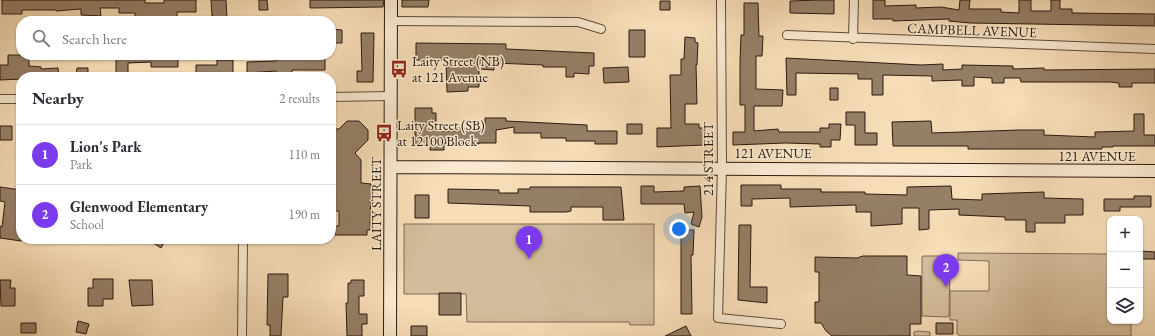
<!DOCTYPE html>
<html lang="en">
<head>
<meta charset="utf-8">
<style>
  :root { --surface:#fff; --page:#f7f7f7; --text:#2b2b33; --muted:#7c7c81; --line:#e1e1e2; --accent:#7c3aed }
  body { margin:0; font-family:"EB Garamond",serif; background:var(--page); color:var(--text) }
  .controls { position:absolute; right:12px; bottom:12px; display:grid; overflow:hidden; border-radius:8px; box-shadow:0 1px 3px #0004 }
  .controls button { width:36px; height:36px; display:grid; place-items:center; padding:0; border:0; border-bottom:1px solid var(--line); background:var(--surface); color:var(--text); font:20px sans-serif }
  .you { position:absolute; left:679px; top:229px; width:14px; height:14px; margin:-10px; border:3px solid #fff; border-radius:50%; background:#1a73e8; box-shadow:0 0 0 6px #1a73e833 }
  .badge { display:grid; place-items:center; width:26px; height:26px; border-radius:50%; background:var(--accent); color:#fff; font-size:13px; font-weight:700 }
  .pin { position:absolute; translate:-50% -33px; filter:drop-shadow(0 1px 2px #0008) }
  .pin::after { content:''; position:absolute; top:21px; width:14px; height:12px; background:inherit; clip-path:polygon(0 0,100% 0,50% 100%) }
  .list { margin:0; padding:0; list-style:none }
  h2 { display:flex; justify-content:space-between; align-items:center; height:52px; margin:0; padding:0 16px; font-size:17px }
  h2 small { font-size:13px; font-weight:400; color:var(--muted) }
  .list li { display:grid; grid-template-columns:26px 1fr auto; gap:12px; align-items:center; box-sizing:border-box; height:60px; padding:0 16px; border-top:1px solid var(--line) }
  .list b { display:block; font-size:15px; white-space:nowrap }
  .list p { margin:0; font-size:13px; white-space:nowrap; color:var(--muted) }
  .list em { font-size:13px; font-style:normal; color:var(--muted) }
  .icon { flex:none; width:22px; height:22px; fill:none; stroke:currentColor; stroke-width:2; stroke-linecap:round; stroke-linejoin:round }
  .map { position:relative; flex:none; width:1155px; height:336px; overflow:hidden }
  .search { position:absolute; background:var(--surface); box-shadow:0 1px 3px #0004; left:16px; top:16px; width:320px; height:44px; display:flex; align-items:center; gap:10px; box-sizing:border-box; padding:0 14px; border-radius:16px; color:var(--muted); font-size:15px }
  .panel { position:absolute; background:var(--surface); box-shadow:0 1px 3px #0004; left:16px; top:72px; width:320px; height:172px; border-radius:16px }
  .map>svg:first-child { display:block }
  .green { fill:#d3bc9b; stroke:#7f6b56 }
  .building { fill:#957f67; stroke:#2b1a10 }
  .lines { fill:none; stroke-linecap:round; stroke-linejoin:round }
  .street-casing { stroke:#5e4b3a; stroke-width:10 }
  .secondary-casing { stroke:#2b1a10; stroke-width:14 }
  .street { stroke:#f9e9d0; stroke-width:8 }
  .secondary { stroke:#f9e9d0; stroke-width:12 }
  .labels { text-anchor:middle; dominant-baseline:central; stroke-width:3; stroke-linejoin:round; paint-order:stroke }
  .street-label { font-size:14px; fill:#2b1a10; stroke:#f9e9d0 }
  .poi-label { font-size:14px; fill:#2b1a10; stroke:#f9e9d0; text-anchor:start }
</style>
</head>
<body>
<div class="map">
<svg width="1155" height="336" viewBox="0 0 1155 336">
  <rect width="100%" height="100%" fill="#f6ddb7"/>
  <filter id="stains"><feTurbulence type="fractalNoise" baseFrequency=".005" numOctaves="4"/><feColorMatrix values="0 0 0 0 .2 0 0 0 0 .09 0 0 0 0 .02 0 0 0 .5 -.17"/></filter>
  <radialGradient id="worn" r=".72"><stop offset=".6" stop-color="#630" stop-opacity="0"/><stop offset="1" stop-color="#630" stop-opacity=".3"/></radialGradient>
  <!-- green -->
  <path class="green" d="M404,224H654V325H630L629,322H467L466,294H404Z
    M958,253L1110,254V321H1131V336H961L957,334V320H950V291H989V261L958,260Z
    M923,256H943L950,263L949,315L948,317L922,316V257Z
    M917,331L930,332V336H914V332Z"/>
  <!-- building -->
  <path class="building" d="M2,0H145V3H164V0H196V12H177V19L135,20V13H119V8H100L101,16L81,15V9L56,11V10H22V14H2Z
    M211,0H226L227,18H215L214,16H212Z
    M259,0H267L268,10H259Z
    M310,0H384L383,7L310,8Z
    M402,0H429L428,7H402Z
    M821,0H834V14L790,13V1Z
    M873,0H885V6L916,5V8L941,7L959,10L960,0H970L969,9H1001V12L1019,13V0H1031V11H1051V0H1060V9H1072V13L1155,14V26L970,23L949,21V19L893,21V19H873Z
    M660,1H670V10H660Z
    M744,3H758L759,36H763L762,56H756V89L783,90L782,106H754V131L778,129L779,132H820V128H829V124H841L840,140H831V147H820V144L786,143L733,145V132H745V105H740V61L741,35H744Z
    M331,29L342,30V43H331Z
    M629,30H645V57H629Z
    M361,33H374L373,82H357V71H362Z
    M685,37L695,38V42L698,43L697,65H696L697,104H685V124H699V128H704V145L657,147V128H671L670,75H681V59H684Z
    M416,43L506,44V49L594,53V66H589V74L574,73V77H566V67H543V65L494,63V70L479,69V87H468V91L447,92L446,60H416Z
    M8,55H29V66L41,67V69L58,68L59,77H21V79L0,80V65H8Z
    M116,55H178V67H151V62L128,63V77H116Z
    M276,55H325V70H292V75H276V71L247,73V62L276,61Z
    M786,58L921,65L943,64V70L962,69V65L1013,66V69L1044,68V70L1155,69V83H1132V87H1119V83L1110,82H1021L1020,78H1004V83H992V78L974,77V86H962V80L932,81V76L883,75V95H872V79H858V74L796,73V95H787Z
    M217,60H233V77H196V65H217Z
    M628,67L629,82L604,83L603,68Z
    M77,68H88V77H76Z
    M830,88H838V100H830Z
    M415,108H432V113H436V131H457V128L485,129V118H506V121L587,125V131H617V144H595V141H566V138H541V133H514V127L496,130V143H479V144L444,143V150H430V145H415Z
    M846,112H865V133H877V145H855V125H846Z
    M1134,114H1144V135H1155V146H1113V147H1102V149H968V146H893L892,122L931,121L932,133L1020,130H1044V135L1095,137V132L1134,131Z
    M347,121H359L368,130V140L355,153L361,160V183L371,184L370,230H367V235H335V226H339V211H334L335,178H331V129H339Z
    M627,124H642V134H627Z
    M0,126H12V140H0Z
    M741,185H781V189H821V192H865V194L907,195V187L951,186L952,199L982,200V194L1044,192V198L1083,199V215H1065V223H1035V232H1026V220H1005V217L959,215V209L929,210V229L919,230V208H902V224L871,226V212H856V205L790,207V198L752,199V206H741Z
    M641,186H654V192L684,191V187L700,186L702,217L699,227L691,224L694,212L685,213L684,204H641Z
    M0,187L21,190V241L0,238V226L2,227L5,202L0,201Z
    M530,187H621L624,220H603V207H571V211L566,212H530V206L448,203V189L499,190V193H518V189H530Z
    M415,195H429V218H415Z
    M1134,196H1151V207H1120V211H1104V199H1134Z
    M739,225H751L750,287H767V303L738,300Z
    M681,230H694L693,255H691L692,314H681Z
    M147,239H166L161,248Z
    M1140,251L1155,252V259H1140Z
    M863,256H907V275L921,276V324H910V336H832L826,331L821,323H815V302H819V272H815V257L857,258Z
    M268,274H288V297H283L281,336H270V325H267Z
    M93,279H113V299H103V306H88V288H93Z
    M0,280H11L10,288H15V306H1Z
    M129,280H152L153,305L132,306Z
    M351,280H364V296H359V314H367V324H362V336H347L346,303H348V283H351Z
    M439,293H461V315H439Z
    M78,321L89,324L86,334L76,332Z
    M21,323H36V333H21Z
    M936,323H953V334H936Z
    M411,326H427V336H411Z
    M686,326L691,336H665Z"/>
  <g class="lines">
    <!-- street casing -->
    <g class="street-casing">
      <path id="street" d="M721,0L722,168L718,318L781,324
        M391,21L578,22L601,29
        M787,35L1155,49
        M853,39L854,0
        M331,97L391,96
        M0,99H21
        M242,336L243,239"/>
    </g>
    <!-- secondary casing -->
    <g class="secondary-casing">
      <path id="secondary" d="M391,167L1155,171
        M390,336L391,0"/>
    </g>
    <!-- street -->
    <use href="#street" class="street"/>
    <!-- secondary -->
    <use href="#secondary" class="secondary"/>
  </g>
  <!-- icons -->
  <defs>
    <g id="bus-bare" transform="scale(1.38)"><path d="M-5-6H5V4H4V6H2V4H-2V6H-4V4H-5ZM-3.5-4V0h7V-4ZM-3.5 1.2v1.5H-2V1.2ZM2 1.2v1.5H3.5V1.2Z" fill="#8f2418" stroke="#f9e9d0" stroke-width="2.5" paint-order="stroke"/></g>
  </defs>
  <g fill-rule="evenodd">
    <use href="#bus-bare" x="399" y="69"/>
    <use href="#bus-bare" x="384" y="133"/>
  </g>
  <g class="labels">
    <!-- street labels -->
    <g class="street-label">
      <text transform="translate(972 30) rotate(2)">CAMPBELL AVENUE</text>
      <text x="773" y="153">121 AVENUE</text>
      <text x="1097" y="156">121 AVENUE</text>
      <text transform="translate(708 159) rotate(-90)">214 STREET</text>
      <text transform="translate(376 204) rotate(-90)">LAITY STREET</text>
    </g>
    <!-- poi labels -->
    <g class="poi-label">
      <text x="412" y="61">Laity Street (NB)<tspan x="412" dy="16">at 121 Avenue</tspan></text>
      <text x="397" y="125">Laity Street (SB)<tspan x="397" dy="16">at 12100 Block</tspan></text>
    </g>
  </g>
  <rect width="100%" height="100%" filter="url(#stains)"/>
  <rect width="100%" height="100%" fill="url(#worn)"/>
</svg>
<div class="controls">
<button>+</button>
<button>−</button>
<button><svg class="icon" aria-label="layers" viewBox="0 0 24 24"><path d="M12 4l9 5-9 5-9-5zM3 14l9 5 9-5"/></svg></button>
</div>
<div class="you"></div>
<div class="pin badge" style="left:529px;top:259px">1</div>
<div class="pin badge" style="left:946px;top:287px">2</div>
<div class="search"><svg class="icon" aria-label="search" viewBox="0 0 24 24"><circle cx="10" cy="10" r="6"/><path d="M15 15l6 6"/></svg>Search here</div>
<section class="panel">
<h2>Nearby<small>2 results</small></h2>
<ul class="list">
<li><span class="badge">1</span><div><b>Lion's Park</b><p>Park</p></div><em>110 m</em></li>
<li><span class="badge">2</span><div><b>Glenwood Elementary</b><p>School</p></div><em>190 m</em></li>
</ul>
</section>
</div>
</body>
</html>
